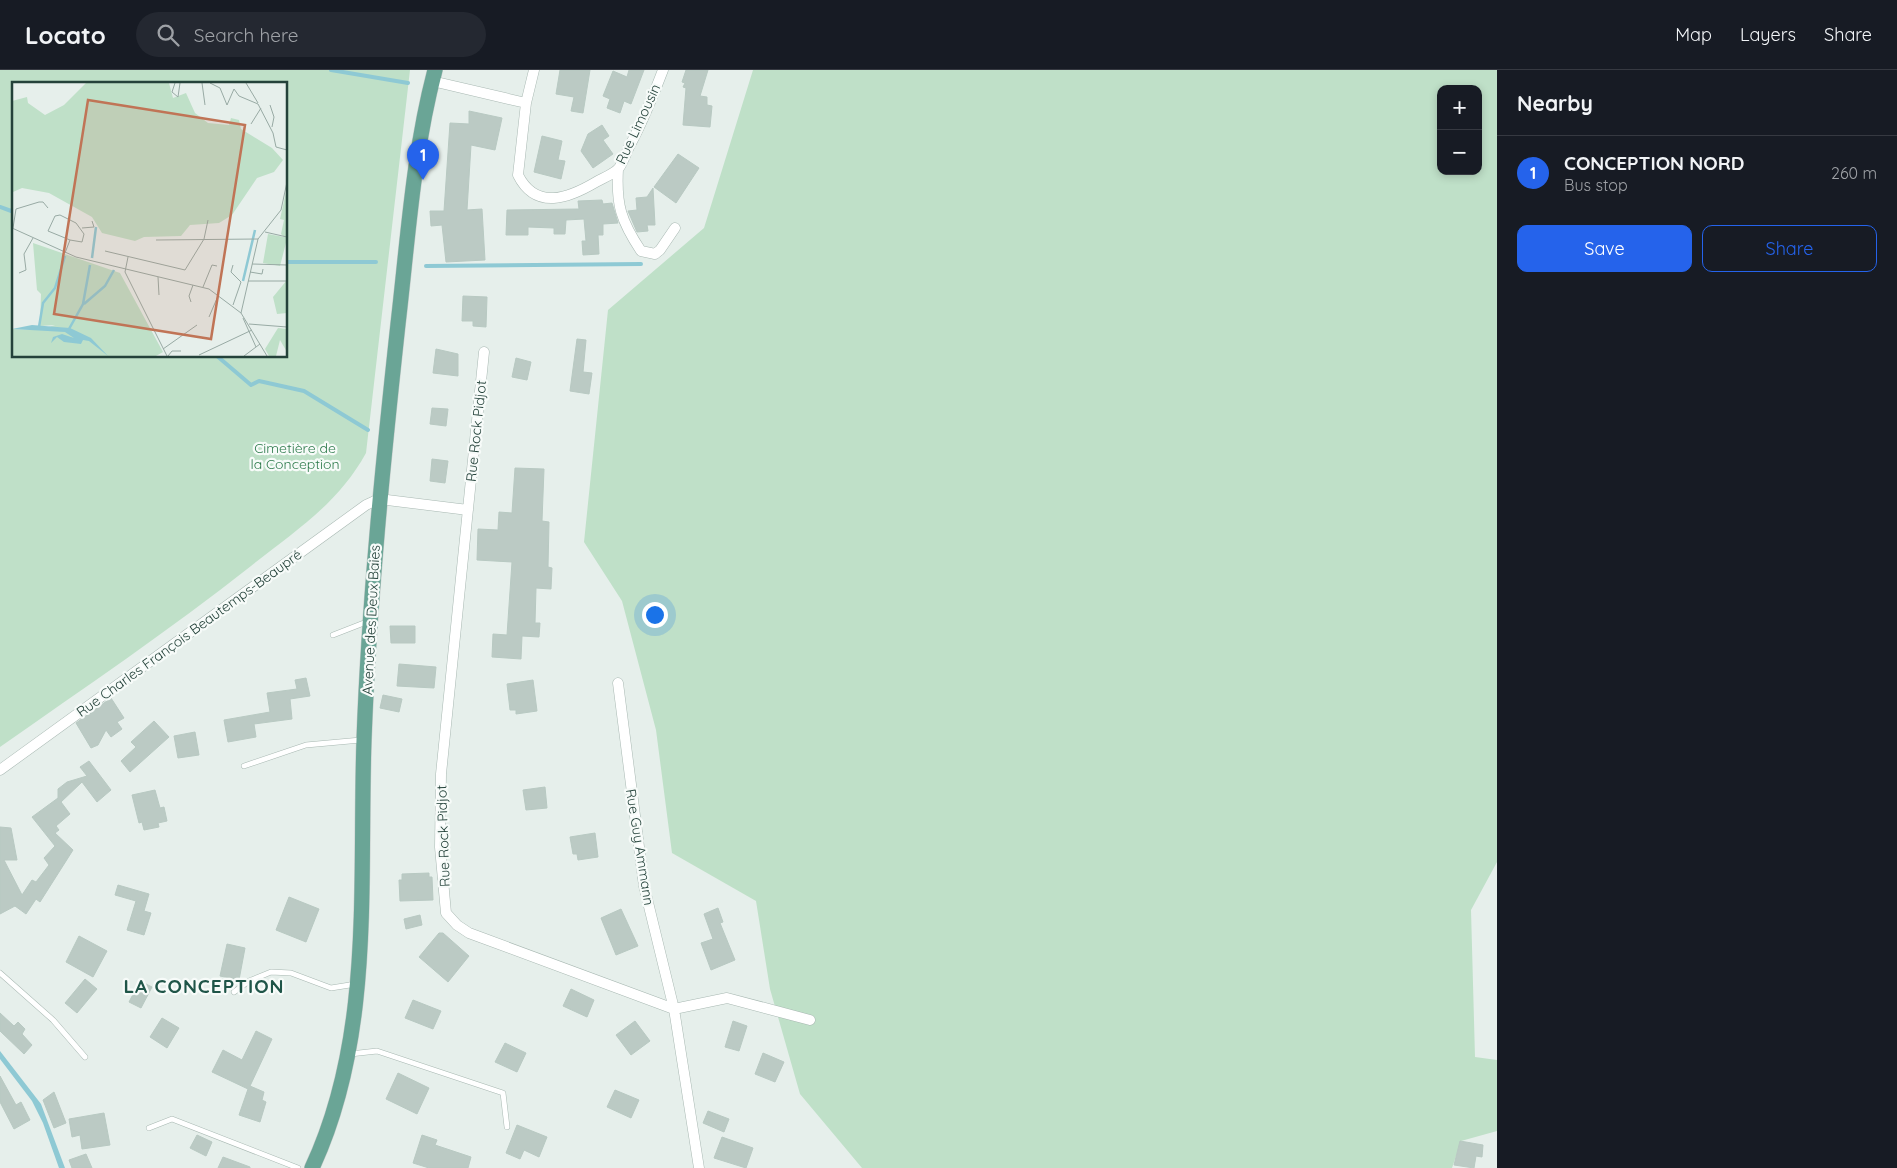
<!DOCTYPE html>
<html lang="en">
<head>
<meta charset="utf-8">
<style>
  :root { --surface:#171b24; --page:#242831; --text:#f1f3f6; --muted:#9ea1a6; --line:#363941; --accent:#2563eb }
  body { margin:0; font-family:Quicksand,sans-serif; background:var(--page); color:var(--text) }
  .controls { position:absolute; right:15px; top:15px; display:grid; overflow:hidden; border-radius:10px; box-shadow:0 2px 8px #0003 }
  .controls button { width:45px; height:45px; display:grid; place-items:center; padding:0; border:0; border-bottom:1px solid var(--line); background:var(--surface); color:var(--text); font:25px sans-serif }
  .you { position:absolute; left:654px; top:544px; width:18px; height:18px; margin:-12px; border:4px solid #fff; border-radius:50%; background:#1a73e8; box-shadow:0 0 0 8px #1a73e833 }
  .badge { display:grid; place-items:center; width:32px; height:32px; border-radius:50%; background:var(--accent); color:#fff; font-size:16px; font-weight:700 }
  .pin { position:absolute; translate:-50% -41px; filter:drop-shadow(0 1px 2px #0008) }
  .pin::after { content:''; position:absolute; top:26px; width:18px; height:15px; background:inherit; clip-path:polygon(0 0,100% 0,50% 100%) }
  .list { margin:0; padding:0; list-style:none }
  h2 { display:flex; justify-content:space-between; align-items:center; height:65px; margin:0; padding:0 20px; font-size:21px }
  h2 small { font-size:16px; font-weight:400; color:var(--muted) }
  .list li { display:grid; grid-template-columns:32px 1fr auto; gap:15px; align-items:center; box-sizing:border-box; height:75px; padding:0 20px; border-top:1px solid var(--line) }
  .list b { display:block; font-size:19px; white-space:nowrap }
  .list p { margin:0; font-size:16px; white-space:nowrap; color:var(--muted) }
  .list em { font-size:16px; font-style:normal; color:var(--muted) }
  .actions { display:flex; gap:10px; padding:15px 20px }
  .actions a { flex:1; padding:11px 0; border:1px solid var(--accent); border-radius:10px; text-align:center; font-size:18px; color:var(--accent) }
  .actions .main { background:var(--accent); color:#fff }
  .icon { flex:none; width:28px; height:28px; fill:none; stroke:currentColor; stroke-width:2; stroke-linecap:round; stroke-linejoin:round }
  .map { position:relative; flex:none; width:1497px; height:1098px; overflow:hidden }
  header { display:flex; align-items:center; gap:30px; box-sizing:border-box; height:70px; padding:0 25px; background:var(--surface); border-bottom:1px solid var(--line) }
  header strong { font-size:24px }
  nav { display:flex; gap:28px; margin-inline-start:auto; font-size:18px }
  .search { width:350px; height:45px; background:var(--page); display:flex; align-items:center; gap:12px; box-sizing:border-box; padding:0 18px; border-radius:28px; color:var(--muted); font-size:19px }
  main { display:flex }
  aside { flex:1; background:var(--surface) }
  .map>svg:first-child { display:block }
  .green { fill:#bfe0c8; fill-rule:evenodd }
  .water { fill:#8ec9d4 }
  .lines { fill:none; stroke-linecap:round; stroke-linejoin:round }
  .stream { stroke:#8ec9d4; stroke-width:4 }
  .building { fill:#bbcac4; stroke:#b8c9c2 }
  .lane-casing { stroke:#a8b8b2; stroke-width:6 }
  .street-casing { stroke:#a8b8b2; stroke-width:11 }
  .primary-casing { stroke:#c2cac8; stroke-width:16 }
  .lane { stroke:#fff; stroke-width:5 }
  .street { stroke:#fff; stroke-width:10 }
  .primary { stroke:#6aa596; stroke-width:15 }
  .labels { text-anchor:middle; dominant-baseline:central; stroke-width:4.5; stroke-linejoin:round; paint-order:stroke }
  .street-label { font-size:14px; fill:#24423a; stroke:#f7fbf9 }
  .park-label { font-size:14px; fill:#2d7a4b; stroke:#f7fbf9 }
  .district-label { font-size:19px; font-weight:bold; letter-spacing:1px; fill:#1f5548; stroke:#f7fbf9 }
  .inset-river { fill:none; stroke:#8ec9d4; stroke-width:2.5 }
  .inset-road { fill:none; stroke:#98aaa4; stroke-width:1 }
  .view { fill:#c07456; fill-opacity:0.15; stroke:#c07456; stroke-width:2.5 }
  .inset-edge { fill:none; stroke:#24423a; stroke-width:2.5 }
</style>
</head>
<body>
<header>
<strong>Locato</strong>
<div class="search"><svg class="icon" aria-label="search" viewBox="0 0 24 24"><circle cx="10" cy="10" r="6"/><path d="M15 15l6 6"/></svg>Search here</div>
<nav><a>Map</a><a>Layers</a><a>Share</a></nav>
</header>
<main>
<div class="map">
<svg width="1497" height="1098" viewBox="0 0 1497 1098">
  <rect width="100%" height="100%" fill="#e6efeb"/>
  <!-- green -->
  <path class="green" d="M0,0H410L366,383C338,434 296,460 251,496C170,560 84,618 0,677ZM14,14H286V286H14Z
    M753,0H1497V792L1471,840L1475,987L1497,990V1061L1461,1071L1452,1098H862L800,1024L770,919L756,831L672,783L656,660L622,531L584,472L608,240L704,158ZM1441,19H1478V101H1441Z"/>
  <!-- water -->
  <path class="water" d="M0,981L41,1034L65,1098H59L43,1053L32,1031L0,989Z"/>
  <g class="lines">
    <!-- stream -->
    <path class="stream" d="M331,0L408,13
      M0,137L14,142
      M286,192H376
      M426,196L641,194
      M217,286L251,315L259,311L304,321L368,360"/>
  </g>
  <!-- building -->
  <path class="building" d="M560,0H590L583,43L571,41L574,27L556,24Z
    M629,0H644L631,34L624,31L620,43L607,38L610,29L603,26L613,1L627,7Z
    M686,0H708L700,26L707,27V35L712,36L710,57L683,55L686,18L683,17L685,13L682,12Z
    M469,41L502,48L495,80L471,75L467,140L482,139L485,190L446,192L442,155L431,156L430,141H444L450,53L469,54Z
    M602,55L609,66L603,70L613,84L593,98L581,81L588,64Z
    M542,66L562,71L558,90L565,91L561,109L534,102Z
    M678,84L699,98L676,133L654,117Z
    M653,118L655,155H647L648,161L637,162L628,141L637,140L636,128L647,127Z
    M602,130L603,134L612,133L618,153L603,154V165H598L599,184L583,185L582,171H586L584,149L566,150L565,164H554V158L528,157V165H506L507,140L579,139L578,131Z
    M463,226L487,227L486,257L473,256V251H462Z
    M577,269L586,270L583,302L592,303L589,324L570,321Z
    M436,279L458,284V306L433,303Z
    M516,288L531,292L527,310L512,307Z
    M432,338L448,339L446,356L430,354Z
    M432,389L448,391L445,413L430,411Z
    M515,398L544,399L542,451L549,452L548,497L552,498L551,519L536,518L535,553H540L539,567L522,566L521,589L492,587L493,564L507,565L512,492L477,490L478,459L498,460L499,442L512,443Z
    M390,556H415V573H391Z
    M399,594L436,597L434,618L397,616Z
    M306,608L310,626L290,629L292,649L254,654L256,667L228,672L224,650L270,642L267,623L297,619L295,610Z
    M533,610L537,641L516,644V640H510L507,614Z
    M383,625L402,629L399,642L380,638Z
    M111,628L124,648L117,652L122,659L111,667L106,660L98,675L91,678L76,653Z
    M154,651L169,667L130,702L121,691L136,677L131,672Z
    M195,662L199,685L178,688L174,666Z
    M89,691L111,720L97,732L82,712L61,732L70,744L56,756L59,760L55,763L73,780L40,832L36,829L26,844L15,836L0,844V757L11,758L17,790H4L22,825L32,810L36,812L49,795L44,788L55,776L32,747L58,728V719L67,712L87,706L80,697Z
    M545,717L547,738L526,740L523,720Z
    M155,720L160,738L164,737L167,751L158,753L159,757L144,760L142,752L139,753L132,725Z
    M595,763L598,787L578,790L577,784H573L570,767Z
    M429,803V807H432L433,830L400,831L399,810H402V804Z
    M118,815L149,824L144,841L151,843L144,865L127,860L136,831L115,825Z
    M289,827L319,839L306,872L276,860Z
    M718,838L723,852L720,853L735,890L711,900L701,873L713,869L704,844Z
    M621,839L638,876L616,885L601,848Z
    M420,845L422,855L406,859L404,849Z
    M439,863H443L469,886L448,912L419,887Z
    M79,866L107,881L93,907L66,892Z
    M227,874L245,878L239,910L220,906Z
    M85,909L97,919L77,943L65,933Z
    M140,911L152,917L141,938L129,932Z
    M571,919L594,930L587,947L563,936Z
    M413,930L441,941L433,959L405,948Z
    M0,943L14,956L18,952L25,959L22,964L32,975L24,984L0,961Z
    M162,948L179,958L167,978L150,967Z
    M635,951L650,971L631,985L616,965Z
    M733,951L747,956L739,981L725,977Z
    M256,961L272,969L250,1016L264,1022L262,1030L266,1032L260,1052L239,1045L248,1019L212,1002L223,980L242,990Z
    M505,973L526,983L517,1002L495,992Z
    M763,983L784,992L775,1012L755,1004Z
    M398,1003L429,1018L417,1044L386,1029Z
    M0,1006L16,1035L21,1032L30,1050L14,1059L0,1032Z
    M615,1020L639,1030L631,1048L607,1037Z
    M54,1022L66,1053L54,1058L43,1030Z
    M708,1041L729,1049L724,1062L703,1053Z
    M104,1043L110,1075L82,1079L80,1065L72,1067L69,1049Z
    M517,1055L547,1067L539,1087L524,1080L520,1089L506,1083Z
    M197,1065L212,1072L206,1086L190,1078Z
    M422,1065L437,1070L435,1075L471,1087L468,1098H429L413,1093Z
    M722,1067L753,1078L746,1098L714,1088Z
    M1460,1071L1483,1075L1482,1087L1476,1086L1474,1098L1454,1095Z
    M86,1084L92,1098H72L69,1090Z
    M223,1087L250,1097V1098H218Z"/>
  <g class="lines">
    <!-- lane casing -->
    <g class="lane-casing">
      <path id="lane" d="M333,565L369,551
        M244,696L306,675L361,670
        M0,903L53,950L85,987
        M234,922L249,911L271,902L291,903L331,918L356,914
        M350,984L377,981L503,1023L507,1057
        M149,1058L172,1049L298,1098"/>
    </g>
    <!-- street casing -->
    <g class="street-casing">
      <path id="street" d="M534,0L526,33L518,105C536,141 569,128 596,112C603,108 614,104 619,98C623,92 626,84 629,77C643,52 653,26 663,0
        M432,11L526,33
        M618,99C616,135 621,151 641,181L655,184L660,180L675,158
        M484,282L441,704L440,777L446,843L457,855L469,863L674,939L727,928L810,950
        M618,613L644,816L674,939L699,1098
        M0,700L366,435L379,429L468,440"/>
    </g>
    <!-- primary casing -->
    <g class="primary-casing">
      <path id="primary" d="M312,1098C374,965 359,814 364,670C369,531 383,392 398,254C408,169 413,83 435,0"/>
    </g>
    <!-- lane -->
    <use href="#lane" class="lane"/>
    <!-- street -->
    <use href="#street" class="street"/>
    <!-- primary -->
    <use href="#primary" class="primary"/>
  </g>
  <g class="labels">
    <!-- street labels -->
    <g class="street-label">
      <text transform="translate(638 54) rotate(-65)">Rue Limousin</text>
      <text transform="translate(476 361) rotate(-84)">Rue Rock Pidjot</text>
      <text transform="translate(371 550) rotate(-87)">Avenue des Deux Baies</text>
      <text transform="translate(189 563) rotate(-36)">Rue Charles François Beautemps-Beaupré</text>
      <text transform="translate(443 766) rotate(-92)">Rue Rock Pidjot</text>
      <text transform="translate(640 777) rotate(81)">Rue Guy Ammann</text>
    </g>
    <!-- park labels -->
    <g class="park-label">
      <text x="295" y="378">Cimetière de<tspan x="295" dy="16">la Conception</tspan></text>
    </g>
    <!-- district labels -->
    <g class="district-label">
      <text x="204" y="916">LA CONCEPTION</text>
    </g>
  </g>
  <!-- overview -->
  <g transform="translate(12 12)">
    <rect width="275" height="275" fill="#e6efeb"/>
    <path d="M74,1H157L161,16L174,11L183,31L196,41L217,43L219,36L227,38L229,47L260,66L271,78L262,90L245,96L220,133L207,141L178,143L169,154L132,155L123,159L90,151L80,135L37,111L10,106L1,110L0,123V19L15,15L16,21L33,33L52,23ZM275,106V157L268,184L251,181L256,152L272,155L269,152L272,138L268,137ZM21,161L108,191L151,270L144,274H0V247L27,248L43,243L28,244L29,212L25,208ZM275,198V231L265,232L261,215ZM266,246L275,247V270L268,258L264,274H257L253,267Z" fill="#bfe0c8"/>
    <path d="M20,243L58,246L79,256L96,274L77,259L71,258L69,262L52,260L45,255L39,261L41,255L50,252L62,256L53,250L0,247Z" fill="#8ec9d4"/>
    <path class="inset-river" d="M80,176L84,145M231,199L243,148M72,222L93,204L102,188M27,245L31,221L43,206L53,174M57,247L71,222L78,183"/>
    <path class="inset-road" d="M163,1L160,10L166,15L168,1M190,1L193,23M198,1L208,6L215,23L222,7L227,14L246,22L261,51L264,65L275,68M234,1L246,21M258,23L262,35L260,45M239,42L249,26M0,146L64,175L197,207L229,231L255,274M1,146L4,127L27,120H31L36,126M70,146L82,145L80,139M253,150L275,155M144,158L246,157M93,169L173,188L192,157L196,138M53,171L58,158L70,160L72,152L64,141L48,133L43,134L36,149L58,158M116,175L113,190L155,274M240,182L275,183M238,190L250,192L251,187M7,191L14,188L12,172L21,156M146,195L147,213M236,199H275M191,205L200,183L205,184M179,220L177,214L181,203M221,223L229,200L219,190L221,183M229,231L246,157L269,128L275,100M197,235L206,214M231,236L244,265M237,242L275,245M151,267L185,243M187,273L240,248M156,274L160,269H169M232,274L248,262"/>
    <path class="view" d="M76,18L233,43L199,257L42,232Z"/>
    <rect width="275" height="275" class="inset-edge"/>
  </g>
</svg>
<div class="controls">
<button>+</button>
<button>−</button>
</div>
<div class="you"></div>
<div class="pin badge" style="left:423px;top:110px">1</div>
</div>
<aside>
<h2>Nearby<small></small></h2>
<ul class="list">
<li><span class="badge">1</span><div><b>CONCEPTION NORD</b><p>Bus stop</p></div><em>260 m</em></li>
</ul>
<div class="actions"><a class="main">Save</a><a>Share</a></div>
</aside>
</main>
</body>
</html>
